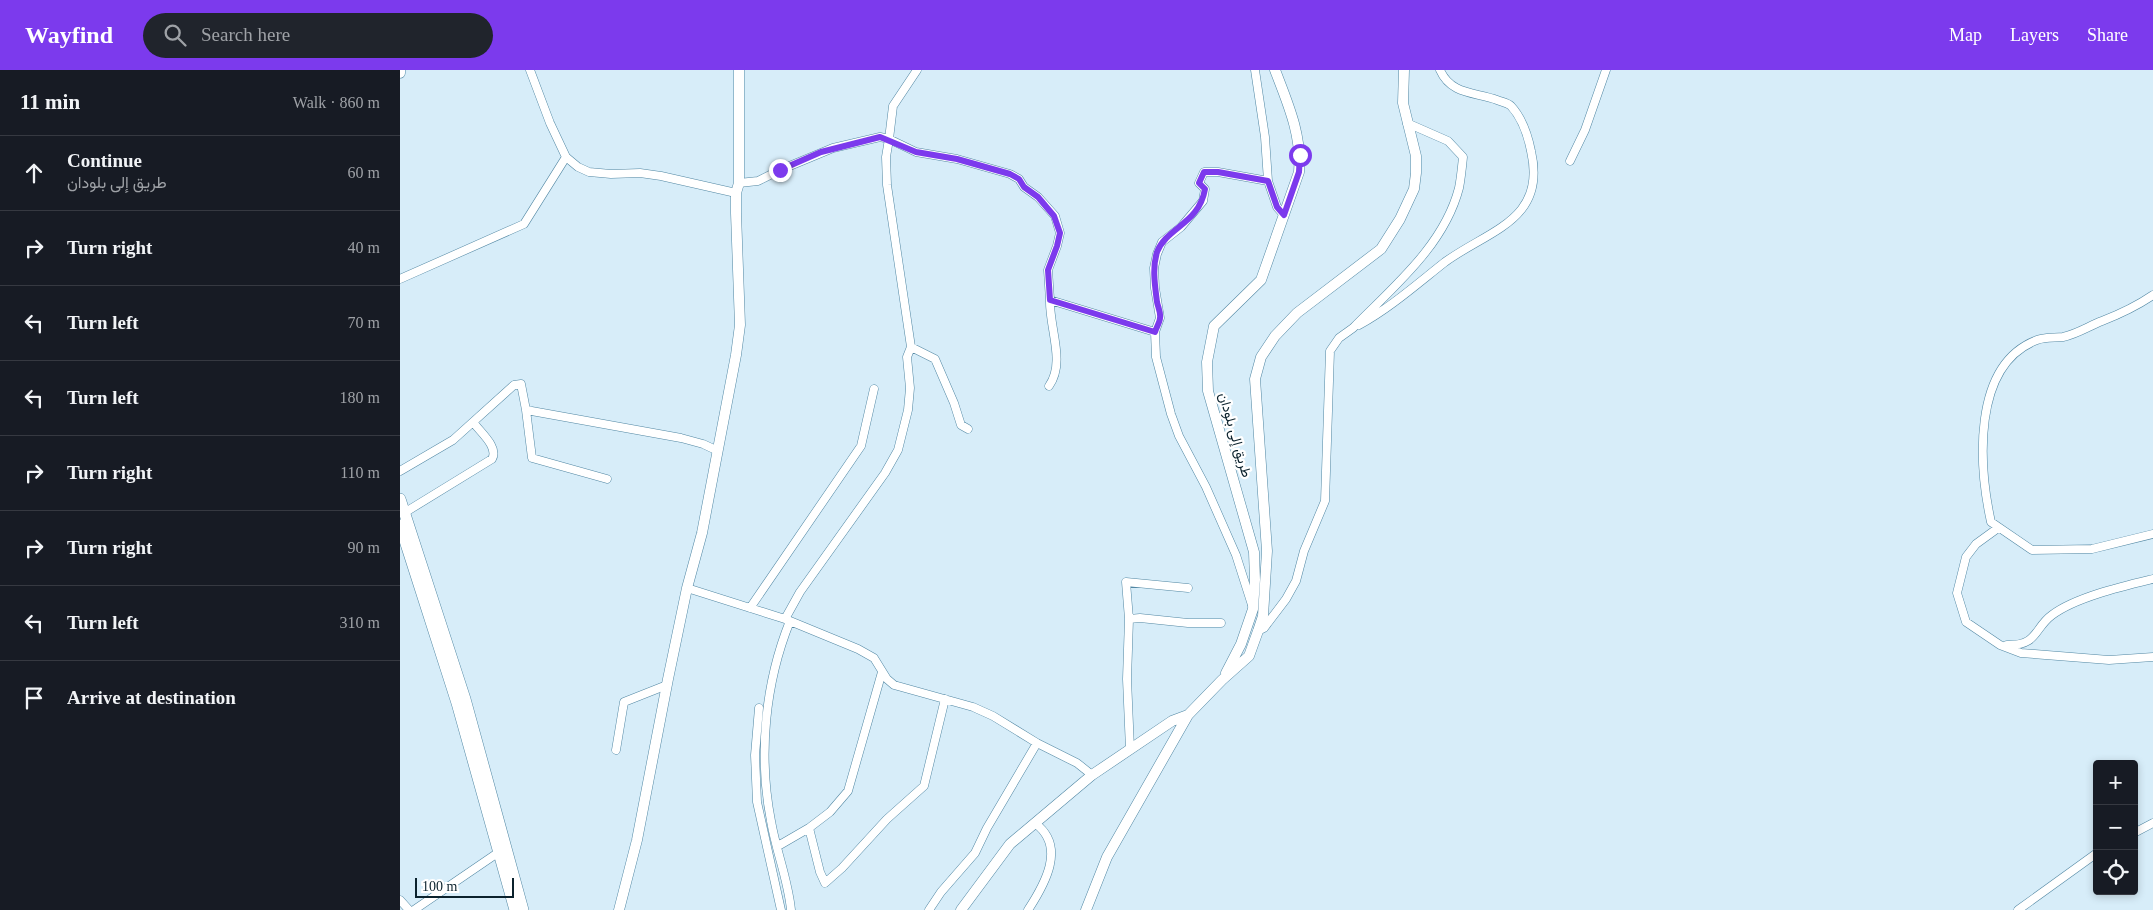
<!DOCTYPE html>
<html lang="en">
<head>
<meta charset="utf-8">
<style>
  :root { --surface:#171b24; --page:#20242c; --text:#f1f3f6; --muted:#9ea1a6; --line:#363941; --accent:#7c3aed }
  body { margin:0; font-family:"Times New Roman",Vazirmatn,serif; background:var(--page); color:var(--text) }
  .controls { position:absolute; right:15px; bottom:15px; display:grid; overflow:hidden; border-radius:5px; box-shadow:0 2px 8px #0003 }
  .controls button { width:45px; height:45px; display:grid; place-items:center; padding:0; border:0; border-bottom:1px solid var(--line); background:var(--surface); color:var(--text); font:25px sans-serif }
  .scale { position:absolute; left:15px; bottom:12px; width:99px; box-sizing:border-box; padding-left:5px; border:2px solid #0b222d; border-top:0; font-size:14px; line-height:18px; white-space:nowrap; color:#0b222d; -webkit-text-stroke:4px #fff; paint-order:stroke }
  .stop { position:absolute; width:15px; height:15px; margin:-11px; border:4px solid #7c3aed; border-radius:50%; background:#fff }
  .stop.end { background:#7c3aed; border-color:#fff; box-shadow:0 1px 5px #0008 }
  .list { margin:0; padding:0; list-style:none }
  h2 { display:flex; justify-content:space-between; align-items:center; height:65px; margin:0; padding:0 20px; font-size:21px }
  h2 small { font-size:16px; font-weight:400; color:var(--muted) }
  .list li { display:grid; grid-template-columns:32px 1fr auto; gap:15px; align-items:center; box-sizing:border-box; height:75px; padding:0 20px; border-top:1px solid var(--line) }
  .list b { display:block; font-size:19px; white-space:nowrap }
  .list p { margin:0; font-size:16px; white-space:nowrap; color:var(--muted) }
  .list em { font-size:16px; font-style:normal; color:var(--muted) }
  .icon { flex:none; width:28px; height:28px; fill:none; stroke:currentColor; stroke-width:2; stroke-linecap:round; stroke-linejoin:round }
  .map { position:relative; flex:none; width:1753px; height:840px; overflow:hidden }
  header { display:flex; align-items:center; gap:30px; box-sizing:border-box; height:70px; padding:0 25px; background:var(--accent); color:#fff }
  header strong { font-size:24px }
  nav { display:flex; gap:28px; margin-inline-start:auto; font-size:18px }
  .search { width:350px; height:45px; background:var(--page); display:flex; align-items:center; gap:12px; box-sizing:border-box; padding:0 18px; border-radius:28px; color:var(--muted); font-size:19px }
  main { display:flex }
  aside { flex:1; background:var(--surface) }
  .map>svg:first-child { display:block }
  .lines { fill:none; stroke-linecap:round; stroke-linejoin:round }
  .street-casing { stroke:#5187a3; stroke-width:9 }
  .secondary-casing { stroke:#5187a3; stroke-width:11 }
  .primary-casing { stroke:#5187a3; stroke-width:12 }
  .street { stroke:#fff; stroke-width:8 }
  .secondary { stroke:#fff; stroke-width:10 }
  .primary { stroke:#fff; stroke-width:11 }
  .route { stroke:#7c3aed; stroke-width:6 }
  .labels { text-anchor:middle; dominant-baseline:central; stroke-width:4.5; stroke-linejoin:round; paint-order:stroke }
  .street-label { font-size:14px; fill:#0b222d; stroke:#fff }
</style>
</head>
<body>
<header>
<strong>Wayfind</strong>
<div class="search"><svg class="icon" aria-label="search" viewBox="0 0 24 24"><circle cx="10" cy="10" r="6"/><path d="M15 15l6 6"/></svg>Search here</div>
<nav><a>Map</a><a>Layers</a><a>Share</a></nav>
</header>
<main>
<aside>
<h2>11 min<small>Walk · 860 m</small></h2>
<ul class="list">
<li><svg class="icon" aria-label="ahead" viewBox="0 0 24 24"><path d="M12 20V5M6 11l6-6 6 6"/></svg><div><b>Continue</b><p>طريق إلى بلودان</p></div><em>60 m</em></li>
<li><svg class="icon" aria-label="right" viewBox="0 0 24 24"><path d="M7 20v-9h11M14 6l5 5-5 5"/></svg><div><b>Turn right</b></div><em>40 m</em></li>
<li><svg class="icon" aria-label="left" viewBox="0 0 24 24"><path d="M17 20v-9H6M10 6l-5 5 5 5"/></svg><div><b>Turn left</b></div><em>70 m</em></li>
<li><svg class="icon" aria-label="left" viewBox="0 0 24 24"><path d="M17 20v-9H6M10 6l-5 5 5 5"/></svg><div><b>Turn left</b></div><em>180 m</em></li>
<li><svg class="icon" aria-label="right" viewBox="0 0 24 24"><path d="M7 20v-9h11M14 6l5 5-5 5"/></svg><div><b>Turn right</b></div><em>110 m</em></li>
<li><svg class="icon" aria-label="right" viewBox="0 0 24 24"><path d="M7 20v-9h11M14 6l5 5-5 5"/></svg><div><b>Turn right</b></div><em>90 m</em></li>
<li><svg class="icon" aria-label="left" viewBox="0 0 24 24"><path d="M17 20v-9H6M10 6l-5 5 5 5"/></svg><div><b>Turn left</b></div><em>310 m</em></li>
<li><svg class="icon" aria-label="arrive" viewBox="0 0 24 24"><path d="M6 21V4h12l-3 4 3 4H6"/></svg><div><b>Arrive at destination</b></div></li>
</ul>
</aside>
<div class="map">
<svg width="1753" height="840" viewBox="0 0 1753 840">
  <rect width="100%" height="100%" fill="#d7edf9"/>
  <g class="lines">
    <!-- street casing -->
    <g class="street-casing">
      <path id="street" d="M130,0L150,53L166,87L178,97L189,102L211,104L240,103L261,106L336,123
        M517,0L493,36L489,69L516,82L557,89L610,104L619,109L624,117L638,127L655,146L660,163L657,176L648,200L650,230L755,262
        M855,0L865,67L868,111L877,137L884,145
        M1170,91L1185,60L1206,0
        M339,113L358,111L380,100L433,78L480,67L489,69L486,87L487,115L511,277L535,289L554,333L561,355L568,359
        M0,209L124,154L166,87
        M1753,225C1737,236 1720,244 1702,251C1689,256 1677,264 1663,267C1655,268 1645,267 1637,270C1571,295 1579,397 1591,452L1632,480L1692,479L1753,464
        M959,255C990,238 1017,214 1045,192C1089,160 1147,150 1131,81C1128,66 1122,48 1111,36C1108,33 1102,32 1097,30C1075,22 1051,25 1040,0
        M649,316C666,292 649,258 650,230
        M126,340L132,388L207,409
        M0,401L53,370L114,315L121,314L126,340L281,368L303,374L316,380
        M4,443L92,389C99,377 80,362 73,352
        M1598,458L1576,474L1566,487L1557,523L1566,552L1600,575L1621,583L1709,590L1753,587
        M287,518L385,549L458,579L474,588L487,609L494,615L573,637L593,646L637,673L677,693L692,705
        M852,535L836,485L806,417L779,366L771,344L756,287L755,262L760,248L755,218L754,198L757,184L762,172L781,157L803,131L805,119L799,113L804,102H818L868,111
        M350,538L461,376L474,319
        M385,549L400,522L485,403L498,380L508,340L510,318L507,287L511,277
        M729,549L740,548L788,553H821
        M390,551C365,613 358,685 371,751C376,781 388,809 391,840
        M858,561L864,558L886,529L896,511L904,481L925,431L930,281L939,268L953,258C993,217 1044,176 1059,118C1061,108 1062,97 1063,87L1048,71L1007,53
        M1607,575C1638,576 1634,558 1652,545C1676,527 1724,516 1753,509
        M482,602L448,721L430,742L409,758L420,802L425,813L442,798L487,749L524,716L545,629
        M359,638L355,685L357,732L381,840
        M730,679L727,609L729,549L726,512L788,518
        M216,680L224,632L267,615
        M1734,763L1753,753
        M378,776L409,758
        M0,830L9,840
        M14,840L99,782
        M529,840L541,822L575,783L587,758L637,673
        M628,840C645,814 666,777 636,754
        M1618,840L1697,783"/>
    </g>
    <!-- secondary casing -->
    <g class="secondary-casing">
      <path id="secondary" d="M0,3V0
        M826,603L841,574L853,539L855,510L854,482L808,321L807,292L814,256L861,210L899,102C902,65 888,34 875,0
        M219,840L237,770L268,609L287,518L302,463L336,285L340,255L336,143V123L339,113V0
        M561,840L610,774L692,705L772,651L788,645
        M686,840L707,787L788,645L822,610L849,586L858,561L863,546L867,481L855,309L861,287L875,266L897,243L981,179L1000,149L1014,119L1016,103V86L1003,33L1004,0"/>
    </g>
    <!-- primary casing -->
    <g class="primary-casing">
      <path id="primary" d="M0,429L65,629L123,840
        M0,455L57,633L115,840"/>
    </g>
    <!-- street -->
    <use href="#street" class="street"/>
    <!-- secondary -->
    <use href="#secondary" class="secondary"/>
    <!-- primary -->
    <use href="#primary" class="primary"/>
  </g>
  <g class="lines">
    <!-- route -->
    <path class="route" d="M380,100L421,82L480,67L516,82L557,89L610,104L619,109L624,117L638,127L654,146L660,163L657,176L648,200L650,230L755,262C756,258 760,252 760,248C761,243 758,237 757,232C755,216 752,198 757,182C767,157 799,154 805,119L799,113L804,102H818L868,111L877,137L884,145L899,102L900,85"/>
  </g>
  <g class="labels">
    <!-- street labels -->
    <g class="street-label">
      <text transform="translate(835 365) rotate(74)">طريق إلى بلودان</text>
    </g>
  </g>
</svg>
<div class="controls">
<button>+</button>
<button>−</button>
<button><svg class="icon" aria-label="locate" viewBox="0 0 24 24"><circle cx="12" cy="12" r="6"/><path d="M12 2v4M12 18v4M2 12h4M18 12h4"/></svg></button>
</div>
<div class="scale">100 m</div>
<div class="stop" style="left:900px;top:85px"></div>
<div class="stop end" style="left:380px;top:100px"></div>
</div>
</main>
</body>
</html>
